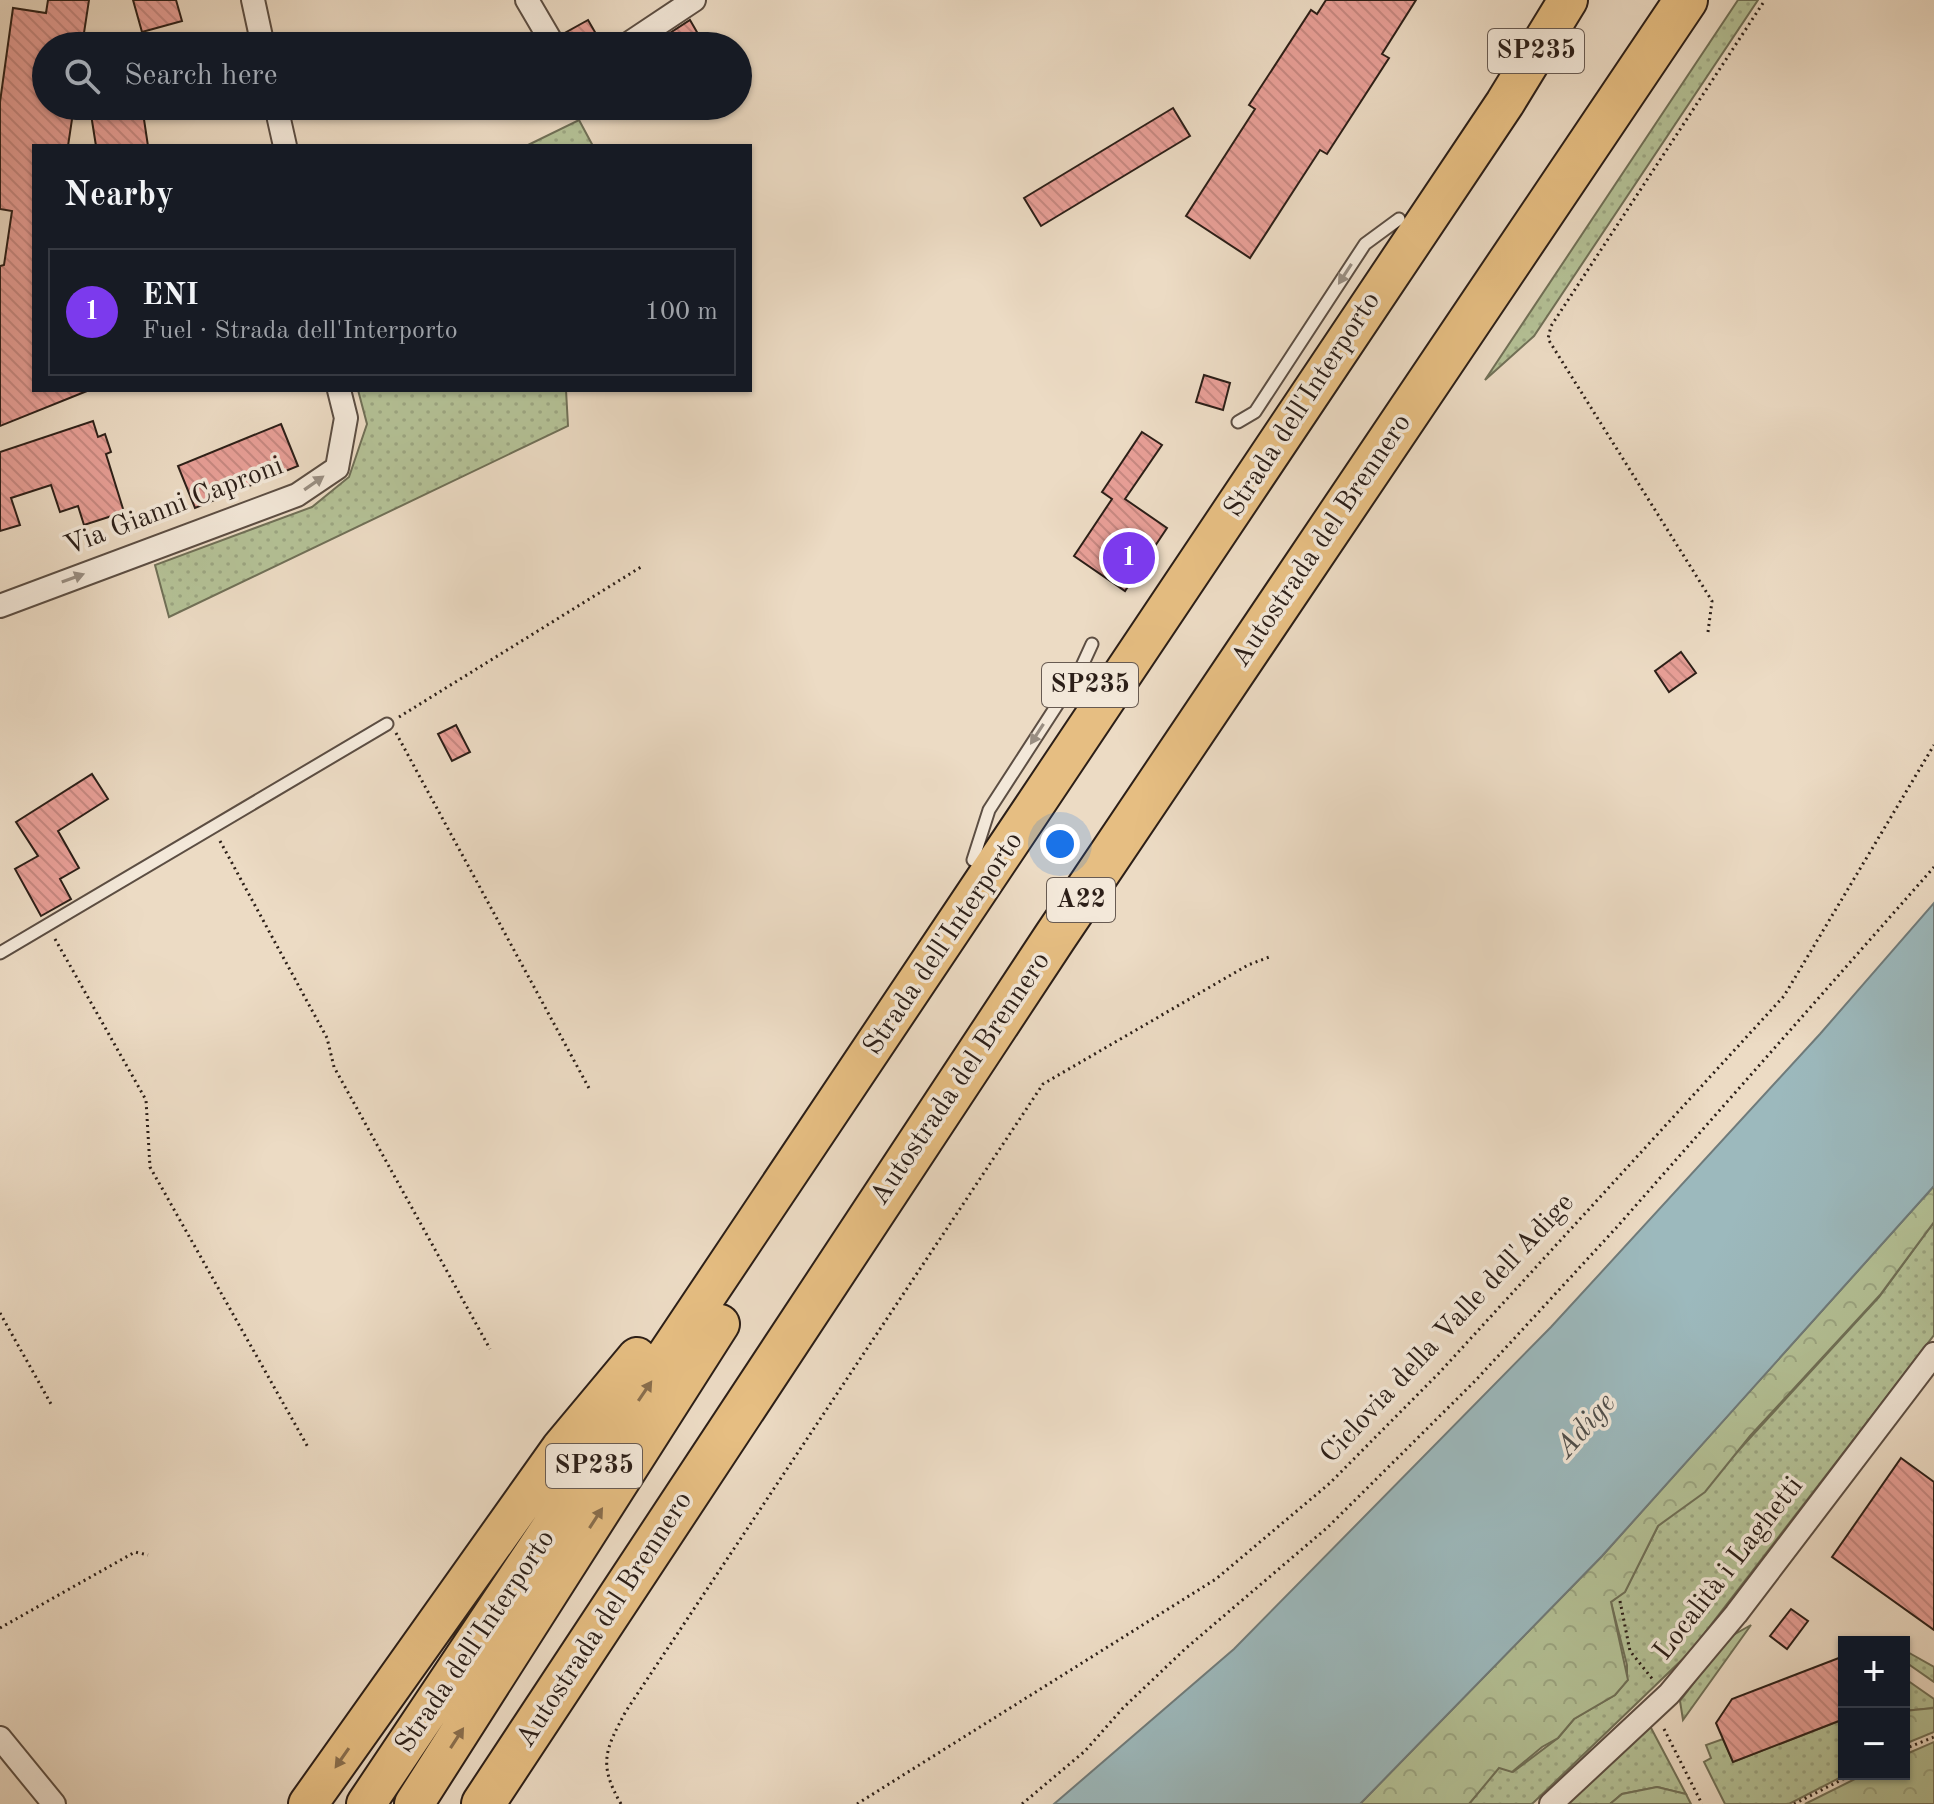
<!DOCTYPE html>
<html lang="en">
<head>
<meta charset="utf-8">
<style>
  :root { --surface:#171b24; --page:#20242c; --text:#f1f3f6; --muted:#9ea1a6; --line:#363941; --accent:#7c3aed }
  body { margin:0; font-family:"Old Standard TT",serif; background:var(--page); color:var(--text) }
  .controls { position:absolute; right:24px; bottom:24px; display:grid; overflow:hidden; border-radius:0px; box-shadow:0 2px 6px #0004 }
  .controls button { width:72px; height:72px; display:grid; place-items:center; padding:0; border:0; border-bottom:2px solid var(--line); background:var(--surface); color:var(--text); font:40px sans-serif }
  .you { position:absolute; left:1060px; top:844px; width:28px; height:28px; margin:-20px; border:6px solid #fff; border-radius:50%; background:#1a73e8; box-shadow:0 0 0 12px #1a73e833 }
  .badge { display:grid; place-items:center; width:52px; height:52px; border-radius:50%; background:var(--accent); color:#fff; font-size:26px; font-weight:700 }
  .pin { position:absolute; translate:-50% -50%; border:4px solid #fff; box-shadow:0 2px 8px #0006 }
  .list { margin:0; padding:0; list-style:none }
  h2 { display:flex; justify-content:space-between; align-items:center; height:104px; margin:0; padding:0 32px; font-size:34px }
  h2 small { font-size:26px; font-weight:400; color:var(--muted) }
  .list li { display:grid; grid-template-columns:52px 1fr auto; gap:24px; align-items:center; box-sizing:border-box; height:128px; margin:0 16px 16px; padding:0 16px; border:2px solid var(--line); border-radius:0px }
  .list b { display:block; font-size:30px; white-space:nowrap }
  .list p { margin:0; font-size:26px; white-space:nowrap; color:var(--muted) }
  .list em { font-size:26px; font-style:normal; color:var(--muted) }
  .icon { flex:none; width:44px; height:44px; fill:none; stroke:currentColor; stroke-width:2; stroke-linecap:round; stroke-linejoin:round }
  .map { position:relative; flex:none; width:1934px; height:1804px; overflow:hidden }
  .search { position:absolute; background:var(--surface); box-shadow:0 2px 6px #0004; left:32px; top:32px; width:720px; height:88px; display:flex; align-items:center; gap:20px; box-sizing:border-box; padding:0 28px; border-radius:44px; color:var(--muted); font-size:30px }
  .panel { position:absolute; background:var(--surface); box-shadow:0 2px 6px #0004; left:32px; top:144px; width:720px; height:248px; border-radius:0px }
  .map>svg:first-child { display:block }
  .grass { fill:url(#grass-dots); stroke:#707057; stroke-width:2 }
  .forest { fill:url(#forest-crowns); stroke:#707057; stroke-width:2 }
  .water { fill:#9cb9bd; stroke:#6f7b7b; stroke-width:2 }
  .building { fill:url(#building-back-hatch); stroke:#2c1f18; stroke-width:2 }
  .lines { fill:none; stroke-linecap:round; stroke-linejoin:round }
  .service-casing { stroke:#5c4e43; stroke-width:15 }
  .minor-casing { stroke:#5c4e43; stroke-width:26 }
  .trunk-casing { stroke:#2c1f18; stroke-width:42 }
  .motorway-casing { stroke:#2c1f18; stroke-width:46 }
  .path { stroke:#2c1f18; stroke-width:3; stroke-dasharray:2 4; stroke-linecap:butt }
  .service { stroke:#f3e8d9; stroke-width:11 }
  .minor { stroke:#f3e8d9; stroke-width:22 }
  .trunk { stroke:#e6be82; stroke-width:38 }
  .motorway { stroke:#e6be82; stroke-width:42 }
  .oneway { fill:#998e82 }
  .oneway2 { fill:#896e4d }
  .labels { text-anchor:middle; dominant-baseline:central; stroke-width:7; stroke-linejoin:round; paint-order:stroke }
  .shield { fill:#f3e8d9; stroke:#685b52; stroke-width:2 }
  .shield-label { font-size:26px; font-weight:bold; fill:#2c1f18 }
  .street-label { font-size:28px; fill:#2c1f18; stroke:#f3e8d9 }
  .water-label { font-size:30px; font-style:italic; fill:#4e4d4a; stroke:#f3e8d9 }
</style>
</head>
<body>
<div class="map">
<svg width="1934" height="1804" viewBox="0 0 1934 1804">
  <defs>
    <pattern id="grass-dots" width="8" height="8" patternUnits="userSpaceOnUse" patternTransform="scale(2)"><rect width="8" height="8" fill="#b4c196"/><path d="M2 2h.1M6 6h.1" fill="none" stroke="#9ba581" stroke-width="1.8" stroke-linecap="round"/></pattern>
    <pattern id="forest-crowns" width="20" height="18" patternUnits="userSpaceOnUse" patternTransform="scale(2)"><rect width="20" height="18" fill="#b4c196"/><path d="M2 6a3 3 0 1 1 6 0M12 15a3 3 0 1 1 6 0" fill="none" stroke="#9ba581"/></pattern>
    <pattern id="building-back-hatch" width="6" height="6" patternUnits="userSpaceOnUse" patternTransform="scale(2)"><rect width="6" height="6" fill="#e89f97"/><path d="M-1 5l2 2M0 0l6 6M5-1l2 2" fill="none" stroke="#c78881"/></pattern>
  </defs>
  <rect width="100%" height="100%" fill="#ecdbc4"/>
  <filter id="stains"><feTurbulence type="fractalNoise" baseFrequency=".0025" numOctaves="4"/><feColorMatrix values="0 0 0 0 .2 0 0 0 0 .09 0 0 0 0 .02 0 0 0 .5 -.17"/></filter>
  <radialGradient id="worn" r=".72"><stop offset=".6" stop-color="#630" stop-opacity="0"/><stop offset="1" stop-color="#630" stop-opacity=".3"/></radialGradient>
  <!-- grass -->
  <path class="grass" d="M1738,0H1758L1534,336L1485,380Z
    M579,120L593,146H526Z
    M358,390H566L568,426L169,617L155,565L312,507L349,477L367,424Z
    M1934,1222V1335L1690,1652L1532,1804H1469L1499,1767L1513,1772L1558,1738L1574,1719L1615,1695L1627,1680V1665L1611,1602L1625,1591L1658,1526L1728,1462L1879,1297Z
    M1751,1625L1683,1720L1680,1701L1728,1638Z
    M1904,1650L1934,1667V1682L1904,1661Z
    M1904,1678L1934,1699V1708L1904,1711Z
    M1844,1719V1774H1847L1789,1804H1725L1704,1762L1711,1758L1706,1745L1723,1739L1733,1762Z
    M1650,1726L1686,1794L1657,1787L1622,1794L1610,1804H1564Z"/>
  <!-- forest -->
  <path class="forest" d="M1934,1186V1222L1880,1295L1750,1436L1705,1492L1658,1526L1625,1592L1611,1602L1628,1680L1615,1695L1574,1719L1558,1738L1542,1747L1512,1772L1499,1768L1469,1804H1360L1602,1556Z
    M1934,1708V1732L1907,1743L1904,1711Z
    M1934,1742V1804H1805L1865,1774H1904V1755Z
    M1657,1787L1686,1794L1691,1804H1610L1622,1794Z"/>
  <!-- water -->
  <path class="water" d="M1934,903V1186L1602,1556L1360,1804H1054L1234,1649L1551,1327L1820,1034Z"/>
  <!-- building -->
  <path class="building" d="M48,0H89L82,46H46V106H74L68,146H34V390L87,391L0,426V266L4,265L12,211L0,209V102L13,8L46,13Z
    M133,0H176L182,21L142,32Z
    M1326,0H1416L1382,54L1389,58L1327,154L1320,150L1250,258L1186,216L1255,109L1249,105L1311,10L1317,14Z
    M588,20L603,46H568L563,34Z
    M690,20L705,46H650Z
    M105,106H142L148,146H96L90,108Z
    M1173,108L1190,136L1041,226L1024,198Z
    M1204,375L1230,383L1223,410L1196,402Z
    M93,421L98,437L105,434L111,452L106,454L124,512L84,525L78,506L60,512L51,485L11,498L20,525L0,531V452Z
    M281,424L298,466L195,508L178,466Z
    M1142,432L1162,445L1125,499L1167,528L1125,591L1074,556L1112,499L1102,492Z
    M1681,652L1696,673L1669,692L1655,671Z
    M456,725L470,752L452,761L438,734Z
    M92,774L108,799L58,831L79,868L60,879L71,899L41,916L15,869L38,856L16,822Z
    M1901,1458L1934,1482V1630L1832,1557Z
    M1791,1609L1808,1621L1787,1649L1770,1636Z
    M1844,1656V1719L1733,1762L1716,1723L1732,1699Z"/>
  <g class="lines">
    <!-- service casing -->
    <g class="service-casing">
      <path id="service" d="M1238,422L1255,412L1365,244L1399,219
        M973,860L989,810L1081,668L1092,644
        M0,953L387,724"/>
    </g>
    <!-- minor casing -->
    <g class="minor-casing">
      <path id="minor" d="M253,0L263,46
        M527,0L554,46
        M625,46L694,0
        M276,106L285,146
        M0,606L297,495L337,468L346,418L339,390
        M0,1738L54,1804
        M1551,1804L1669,1694L1736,1614L1934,1354"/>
    </g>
    <!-- trunk casing -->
    <g class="trunk-casing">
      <path id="trunk" d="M308,1804L561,1448L637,1357
        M366,1804L1505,103L1568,0
        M414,1804L720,1324"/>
    </g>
    <!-- motorway casing -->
    <g class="motorway-casing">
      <path id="motorway" d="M483,1804L1055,937L1686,0"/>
    </g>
    <!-- path -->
    <path class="path" d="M1708,632L1712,601L1548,339L1551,326L1765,0
      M399,717L641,567
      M396,733L590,1090
      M220,841L327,1038L334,1067L490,1349
      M55,939L146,1100L150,1167L309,1449
      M0,1313L51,1404
      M1620,1601L1630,1651L1654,1681
      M0,1628L135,1552L148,1555
      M1664,1729L1702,1804
      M1904,1749L1934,1737
      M621,1804C598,1764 605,1750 626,1711L1043,1084L1248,965L1272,956
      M857,1804L1216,1579L1330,1483L1440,1372L1784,996L1934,745
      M1022,1804L1085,1751L1123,1708L1185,1649L1328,1527L1476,1380L1616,1228L1934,867
      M1794,1804L1853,1774"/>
    <!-- service -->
    <use href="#service" class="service"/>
    <!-- minor -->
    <use href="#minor" class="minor"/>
    <!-- trunk -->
    <use href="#trunk" class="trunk"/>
    <!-- motorway -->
    <use href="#motorway" class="motorway"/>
  </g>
  <!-- one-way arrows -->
  <defs><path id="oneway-solid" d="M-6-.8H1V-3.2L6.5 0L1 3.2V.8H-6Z" transform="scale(2)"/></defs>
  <g class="oneway">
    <use href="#oneway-solid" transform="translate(1345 274) rotate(123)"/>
    <use href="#oneway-solid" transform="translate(314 483) rotate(-35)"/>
    <use href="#oneway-solid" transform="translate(73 578) rotate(-20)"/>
    <use href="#oneway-solid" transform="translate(1037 734) rotate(123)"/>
  </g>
  <g class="oneway2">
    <use href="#oneway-solid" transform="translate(645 1391) rotate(-56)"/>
    <use href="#oneway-solid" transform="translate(596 1518) rotate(-57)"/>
    <use href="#oneway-solid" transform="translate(457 1738) rotate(-57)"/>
    <use href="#oneway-solid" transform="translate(342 1758) rotate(125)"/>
  </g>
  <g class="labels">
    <!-- shield labels -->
    <g class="shield">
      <rect x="1488" y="29" width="96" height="44" rx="6"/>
      <rect x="1042" y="663" width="96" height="44" rx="6"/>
      <rect x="1047" y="878" width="68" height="44" rx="6"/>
      <rect x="546" y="1444" width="96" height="44" rx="6"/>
    </g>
    <g class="shield-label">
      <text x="1536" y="51">SP235</text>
      <text x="1090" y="685">SP235</text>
      <text x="1081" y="900">A22</text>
      <text x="594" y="1466">SP235</text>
    </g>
    <!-- street labels -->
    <g class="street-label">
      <text transform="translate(1303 405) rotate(-57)">Strada dell'Interporto</text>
      <text transform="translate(174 507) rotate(-21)">Via Gianni Caproni</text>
      <text transform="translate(1322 541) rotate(-56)">Autostrada del Brennero</text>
      <text transform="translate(944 944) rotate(-56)">Strada dell'Interporto</text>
      <text transform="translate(961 1079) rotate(-56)">Autostrada del Brennero</text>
      <text transform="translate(1448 1329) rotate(-47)">Ciclovia della Valle dell'Adige</text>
      <text transform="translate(1729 1569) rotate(-52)">Località i Laghetti</text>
      <text transform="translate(605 1620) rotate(-57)">Autostrada del Brennero</text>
      <text transform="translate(476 1642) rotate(-56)">Strada dell'Interporto</text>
    </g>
    <!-- water labels -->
    <g class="water-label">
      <text transform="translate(1586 1426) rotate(-49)">Adige</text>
    </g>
  </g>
  <rect width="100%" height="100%" filter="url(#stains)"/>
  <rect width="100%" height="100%" fill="url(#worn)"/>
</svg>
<div class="controls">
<button>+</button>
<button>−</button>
</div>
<div class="you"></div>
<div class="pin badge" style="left:1129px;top:558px">1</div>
<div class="search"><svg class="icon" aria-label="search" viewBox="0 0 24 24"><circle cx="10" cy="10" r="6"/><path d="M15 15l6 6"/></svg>Search here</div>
<section class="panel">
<h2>Nearby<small></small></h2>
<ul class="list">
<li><span class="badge">1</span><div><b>ENI</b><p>Fuel · Strada dell'Interporto</p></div><em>100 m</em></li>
</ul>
</section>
</div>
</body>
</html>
